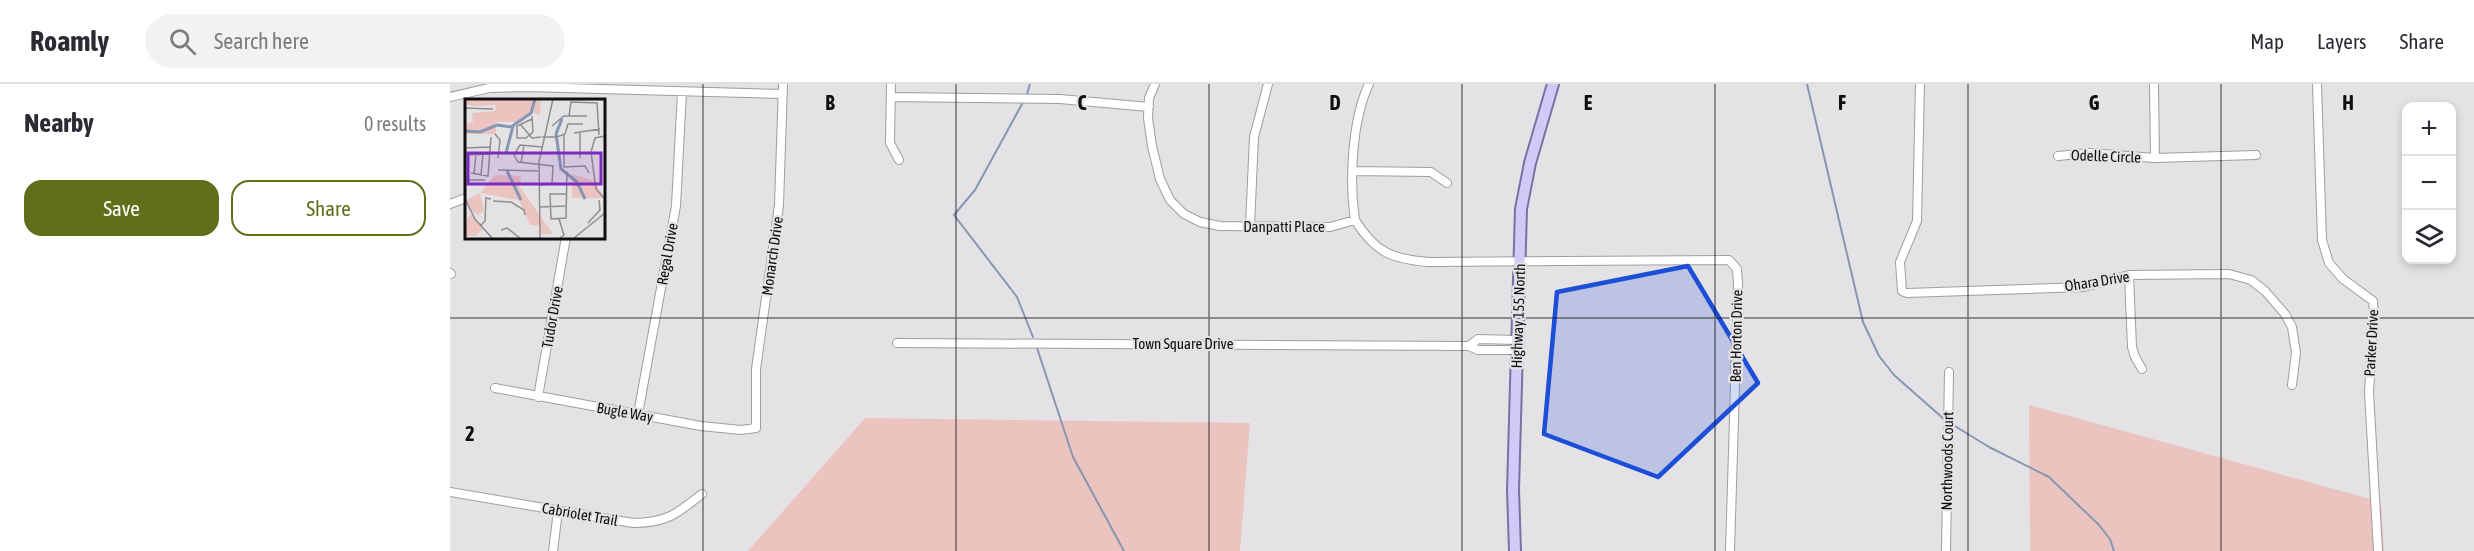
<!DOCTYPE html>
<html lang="en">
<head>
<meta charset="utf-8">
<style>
  :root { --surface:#fff; --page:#f2f2f3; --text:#2b2b33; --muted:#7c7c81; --line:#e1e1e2; --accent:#616f1a }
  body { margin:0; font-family:"Asap Condensed",sans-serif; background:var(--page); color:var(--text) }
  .controls { position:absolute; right:18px; top:18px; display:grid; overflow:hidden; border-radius:12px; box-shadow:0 3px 9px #0003 }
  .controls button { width:54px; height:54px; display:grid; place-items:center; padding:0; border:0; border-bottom:2px solid var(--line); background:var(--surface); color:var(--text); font:30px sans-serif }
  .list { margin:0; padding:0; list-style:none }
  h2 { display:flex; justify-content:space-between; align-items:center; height:78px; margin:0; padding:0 24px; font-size:26px }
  h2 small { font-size:20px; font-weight:400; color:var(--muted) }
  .actions { display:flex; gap:12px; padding:18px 24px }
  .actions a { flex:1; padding:14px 0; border:2px solid var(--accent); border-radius:18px; text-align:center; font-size:21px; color:var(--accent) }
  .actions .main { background:var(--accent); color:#fff }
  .icon { flex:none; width:33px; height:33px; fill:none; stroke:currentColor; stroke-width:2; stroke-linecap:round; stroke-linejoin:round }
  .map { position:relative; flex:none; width:2024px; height:467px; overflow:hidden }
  header { display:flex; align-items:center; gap:36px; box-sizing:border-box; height:84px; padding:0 30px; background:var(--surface); border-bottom:2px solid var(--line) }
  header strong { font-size:28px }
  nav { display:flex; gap:33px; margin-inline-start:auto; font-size:21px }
  .search { width:420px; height:54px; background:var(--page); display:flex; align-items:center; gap:15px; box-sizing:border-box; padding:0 21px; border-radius:33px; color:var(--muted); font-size:22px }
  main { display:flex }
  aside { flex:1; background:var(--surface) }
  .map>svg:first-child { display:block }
  .green { fill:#ecc4bf }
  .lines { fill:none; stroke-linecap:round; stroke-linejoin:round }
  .stream { stroke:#8597b4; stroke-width:2 }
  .minor-casing { stroke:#a09da1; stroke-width:10 }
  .major-casing { stroke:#7a71a3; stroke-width:14 }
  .minor { stroke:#fff; stroke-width:8 }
  .major { stroke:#d1caf7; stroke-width:10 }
  .marked { fill:#1d4ed8; fill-opacity:0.2; stroke:#1d4ed8; stroke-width:4.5; stroke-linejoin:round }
  .grid { fill:none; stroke:#100e10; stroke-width:1.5; stroke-opacity:0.55 }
  .labels { text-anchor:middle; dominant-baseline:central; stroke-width:4.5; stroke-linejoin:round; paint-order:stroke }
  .street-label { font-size:15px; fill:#100e10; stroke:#e5e2e6 }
  .inset-river { fill:none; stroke:#8597b4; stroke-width:3 }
  .inset-road { fill:none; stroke:#908d90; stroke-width:1.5 }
  .view { fill:#7b2cbf; fill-opacity:0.15; stroke:#7b2cbf; stroke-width:3 }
  .inset-edge { fill:none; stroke:#100e10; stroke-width:3 }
  .grid-label { font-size:20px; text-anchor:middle; font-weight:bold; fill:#100e10; stroke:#e5e2e6; stroke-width:4.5; stroke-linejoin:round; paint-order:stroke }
</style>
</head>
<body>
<header>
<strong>Roamly</strong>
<div class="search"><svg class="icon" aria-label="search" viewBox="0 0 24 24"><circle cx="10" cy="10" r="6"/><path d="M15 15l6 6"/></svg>Search here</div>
<nav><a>Map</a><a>Layers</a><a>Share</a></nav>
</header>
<main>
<aside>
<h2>Nearby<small>0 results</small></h2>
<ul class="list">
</ul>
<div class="actions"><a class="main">Save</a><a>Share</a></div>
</aside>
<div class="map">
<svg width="2024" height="467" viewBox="0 0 2024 467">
  <rect width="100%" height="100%" fill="#e5e2e6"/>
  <!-- green -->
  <path class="green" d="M1579,321L1931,418L1934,467H1580Z
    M415,334L800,339L790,467H298Z"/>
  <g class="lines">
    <!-- stream -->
    <path class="stream" d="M1357,0L1413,238L1429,272L1444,291L1495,336
      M577,10L580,0
      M572,20L525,106L504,131L567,213L583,253
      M587,264L623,373L674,467
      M1500,339L1539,363L1599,393L1649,441L1660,455L1664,467"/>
    <!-- minor casing -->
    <g class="minor-casing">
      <path id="minor" d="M441,0L440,59L449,76
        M705,0L699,14L698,34L702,62L710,95L720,116L734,130L750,138L770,142L880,143L905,136C925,168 941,175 979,178L1279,176L1287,185L1288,201L1280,467
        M1470,0L1467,137L1450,178L1452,207L1457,209L1634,203L1679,191L1779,190L1801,196L1815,207L1835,230L1842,243L1846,269L1842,301
        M1704,0L1705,74
        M1867,0L1872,156L1879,179L1893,195L1923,217L1924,230L1919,308L1928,467
        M0,13L39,4L78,3L333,10
        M441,13L610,15L699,23
        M1608,72L1639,69L1705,74L1806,71
        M903,87L981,88L997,99
        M0,120L16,114
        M905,136C899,96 902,36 919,0
        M800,142L804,53L818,0
        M0,189L1,190
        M1679,191L1682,263L1685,273L1692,285
        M447,259L1019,262L1028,266H1067
        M1019,262L1028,255L1067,256
        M45,304L251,342L291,346L306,344V285L329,121L333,0
        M88,313L116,153
        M188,330L226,122L232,8
        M0,408L183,439C216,439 227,430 252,410
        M103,467L108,427
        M1496,467L1499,288"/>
    </g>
    <!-- major casing -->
    <g class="major-casing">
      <path id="major" d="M1065,467L1063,406L1071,125L1080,79L1103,0"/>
    </g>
    <!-- minor -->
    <use href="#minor" class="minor"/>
    <!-- major -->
    <use href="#major" class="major"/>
  </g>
  <!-- marked area -->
  <path class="marked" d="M1238,182L1308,299L1208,393L1094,350L1107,208Z"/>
  <!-- grid -->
  <path class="grid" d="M253,0V467M506,0V467M759,0V467M1012,0V467M1265,0V467M1518,0V467M1771,0V467M0,234H2024"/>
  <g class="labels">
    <!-- street labels -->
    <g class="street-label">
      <text transform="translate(1656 72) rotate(2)">Odelle Circle</text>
      <text x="834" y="142">Danpatti Place</text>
      <text transform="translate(217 170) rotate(-80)">Regal Drive</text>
      <text transform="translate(322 172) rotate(-82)">Monarch Drive</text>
      <text transform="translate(1647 197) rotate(-9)">Ohara Drive</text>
      <text transform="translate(1068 232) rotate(-88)">Highway 155 North</text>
      <text transform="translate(102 233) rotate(-80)">Tudor Drive</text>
      <text transform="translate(1286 252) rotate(-89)">Ben Horton Drive</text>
      <text x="733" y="259">Town Square Drive</text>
      <text transform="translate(1921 259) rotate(-87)">Parker Drive</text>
      <text transform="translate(175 328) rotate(10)">Bugle Way</text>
      <text transform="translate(1497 377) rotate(-89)">Northwoods Court</text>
      <text transform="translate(130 430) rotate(10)">Cabriolet Trail</text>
    </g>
  </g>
  <!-- overview -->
  <g transform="translate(15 15)">
    <rect width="140" height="140" fill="#e5e2e6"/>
    <path d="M0,0H76L75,16L69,14L54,23H31V35H0V25L8,23L7,14L30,12L31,6L9,7L0,5ZM107,75L130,82L139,99H107ZM30,76L56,77L55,88L88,135H75V127L65,126L54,101L15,94L19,112L13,116L4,110L1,101L15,94ZM6,115L18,130L11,137H0V122Z" fill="#ecc4bf"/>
    <path class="inset-river" d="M97,20L91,35L96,70L112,83L120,100M0,32L15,33L32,26L46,28L66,14L70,0M41,54L48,27M42,72L56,101"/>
    <path class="inset-road" d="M0,9L28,10M104,17L106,3L132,4L134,36M67,20L52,27V39H61L68,33L67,17M55,25L67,39L76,38M87,27L99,17H122M109,34L135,30M115,34V59M30,35L35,41L33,59M99,36V68L120,67L124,74M140,37L130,39L126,53L131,90L140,100M77,38H92L100,35L103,25H118M0,49L25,48M0,56L25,55M49,56L53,63L88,67L87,85L75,86M49,56L55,46L77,48M56,64L59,46M33,71L73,72M6,74L23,77L26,38M9,75L11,55M16,76L18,55M0,81H20M102,95H85L86,120L101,119L102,73M0,100L10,120L27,139M28,102L46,103L59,111L60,116M75,108L102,107M94,120L99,136L95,139M123,124L135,111L134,101M15,127L20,122L21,99L26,100M36,131L42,129L55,139M75,139L74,63L88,0M109,139L140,114"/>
    <path class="view" d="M3,54H136V85H3Z"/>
    <rect width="140" height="140" class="inset-edge"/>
  </g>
  <g class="grid-label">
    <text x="380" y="26">B</text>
    <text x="632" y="26">C</text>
    <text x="885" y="26">D</text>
    <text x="1138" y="26">E</text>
    <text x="1392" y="26">F</text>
    <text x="1644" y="26">G</text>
    <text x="1898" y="26">H</text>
    <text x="20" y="357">2</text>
  </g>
</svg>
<div class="controls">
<button>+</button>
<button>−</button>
<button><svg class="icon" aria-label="layers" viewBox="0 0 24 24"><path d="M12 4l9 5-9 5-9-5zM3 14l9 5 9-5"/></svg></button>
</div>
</div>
</main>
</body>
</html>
